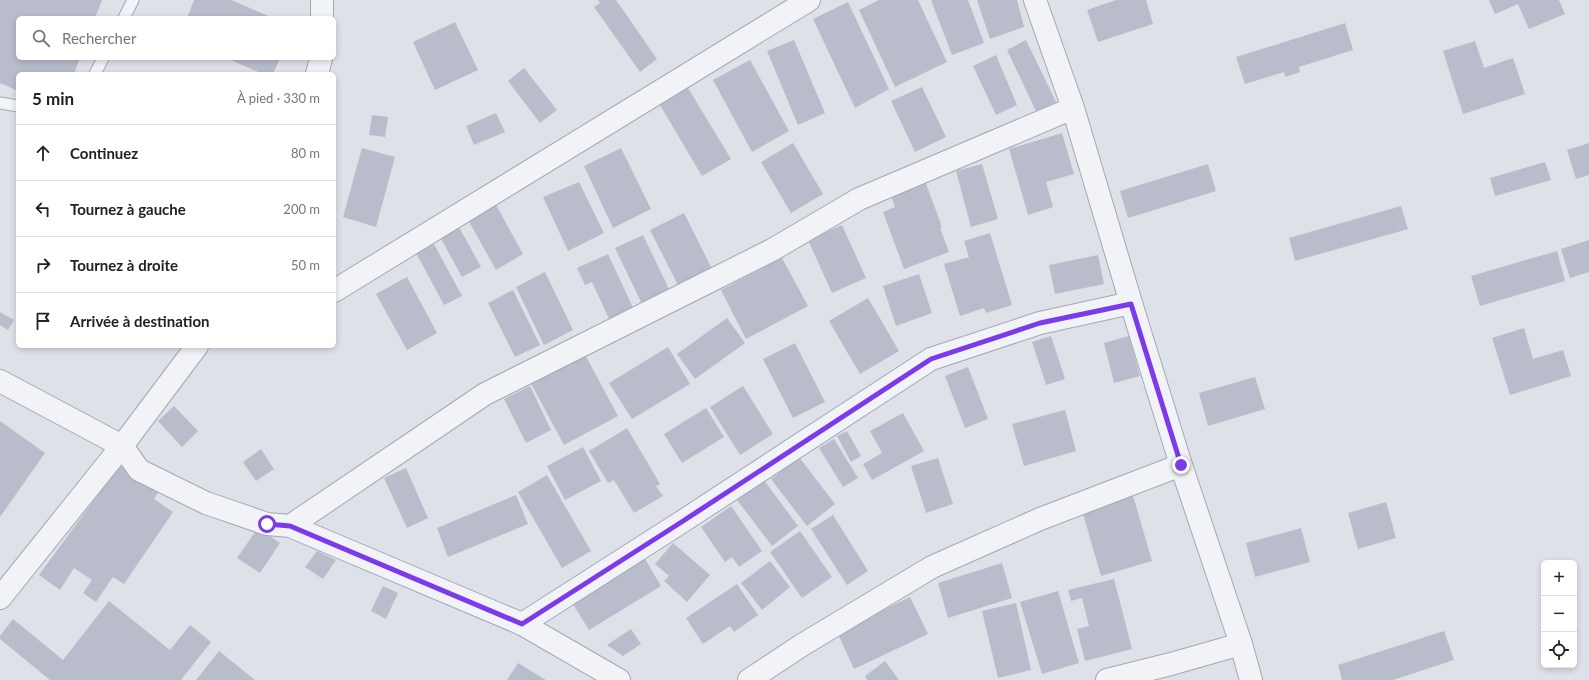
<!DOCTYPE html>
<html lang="fr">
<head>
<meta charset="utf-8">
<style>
  :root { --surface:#fff; --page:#f2f2f2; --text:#222; --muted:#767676; --line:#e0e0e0 }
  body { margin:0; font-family:Lato,sans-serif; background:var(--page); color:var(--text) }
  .controls { position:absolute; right:12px; bottom:12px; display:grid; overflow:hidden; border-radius:6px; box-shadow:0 2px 6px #0003 }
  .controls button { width:36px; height:36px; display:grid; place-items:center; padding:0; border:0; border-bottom:1px solid var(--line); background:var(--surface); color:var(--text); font:20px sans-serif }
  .stop { position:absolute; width:12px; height:12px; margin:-9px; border:3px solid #7c3aed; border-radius:50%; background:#fff }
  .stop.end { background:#7c3aed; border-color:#fff; box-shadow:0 1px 4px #0008 }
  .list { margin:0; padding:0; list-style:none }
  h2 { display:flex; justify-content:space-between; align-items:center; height:52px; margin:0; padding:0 16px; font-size:17px }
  h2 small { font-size:13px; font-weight:400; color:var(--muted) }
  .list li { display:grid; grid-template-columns:26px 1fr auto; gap:12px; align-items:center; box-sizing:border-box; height:56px; padding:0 16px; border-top:1px solid var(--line) }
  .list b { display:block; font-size:15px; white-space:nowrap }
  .list em { font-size:13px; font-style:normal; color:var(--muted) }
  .icon { flex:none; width:22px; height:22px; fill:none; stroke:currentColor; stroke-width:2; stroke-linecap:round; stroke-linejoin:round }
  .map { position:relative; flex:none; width:1589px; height:680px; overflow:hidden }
  .search { position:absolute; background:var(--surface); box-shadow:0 2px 6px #0003; left:16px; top:16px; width:320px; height:44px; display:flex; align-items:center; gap:10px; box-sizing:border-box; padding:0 14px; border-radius:6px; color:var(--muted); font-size:15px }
  .panel { position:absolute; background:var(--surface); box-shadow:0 2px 6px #0003; left:16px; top:72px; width:320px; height:276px; border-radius:6px }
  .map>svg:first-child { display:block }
  .building { fill:#b9bcca }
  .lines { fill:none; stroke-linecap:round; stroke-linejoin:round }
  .lane-casing { stroke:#a4a7b4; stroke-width:13 }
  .street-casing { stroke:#a4a7b4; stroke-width:24 }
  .lane { stroke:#f2f3f7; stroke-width:11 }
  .street { stroke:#f2f3f7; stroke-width:22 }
  .route { stroke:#7c3aed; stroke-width:5 }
</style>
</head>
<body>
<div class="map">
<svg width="1589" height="680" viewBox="0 0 1589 680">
  <rect width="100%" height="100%" fill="#dfe1e9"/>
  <!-- building -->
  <path class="building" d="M0,0H102L95,18H18V58H80L74,74H18V91L0,83Z
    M194,0H231L273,18H187Z
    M598,0H616L657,59L640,72L594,7L600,3Z
    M879,0H918L947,62L895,87L859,10Z
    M931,0H968L984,43L952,55Z
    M977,0H1017L1024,27L990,39Z
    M1116,0H1146L1153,24L1098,42L1087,10Z
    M1489,0H1559L1565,14L1529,29L1518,4L1495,14Z
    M848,2L889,89L855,108L813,19Z
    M455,22L478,70L435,90L413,42Z
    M1345,23L1353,50L1299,67L1300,72L1285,77L1284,72L1245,84L1236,57Z
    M794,40L825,113L798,125L767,51Z
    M1026,40L1056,102L1036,111L1007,50Z
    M1475,41L1484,68L1513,58L1525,94L1463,114L1443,51Z
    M996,55L1017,105L996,115L973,66Z
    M226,58H280L273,74H263Z
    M750,60L789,131L752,152L713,80Z
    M524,68L557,110L540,123L508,81Z
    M922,87L946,137L915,152L891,101Z
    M688,88L731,159L702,176L660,105Z
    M496,113L505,132L474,145L466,126Z
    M372,115L388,117L385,137L369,135Z
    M1062,133L1074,174L1046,182L1053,207L1028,215L1009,149Z
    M793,143L823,194L791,213L761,162Z
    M1589,143V175L1576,179L1567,150Z
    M362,148L395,157L376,227L343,217Z
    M621,148L651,209L613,228L584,166Z
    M1545,162L1551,180L1495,196L1490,178Z
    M982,164L998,219L971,227L956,171Z
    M1208,164L1216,191L1128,218L1120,191Z
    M925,181L942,227L940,228L949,252L904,269L883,212L895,207L890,194Z
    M579,182L604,233L568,251L543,197Z
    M495,203L523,254L496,270L467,218Z
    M1401,206L1408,229L1295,261L1289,238Z
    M684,213L714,273L680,289L650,230Z
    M842,225L866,278L832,293L808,240Z
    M459,227L481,267L462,277L440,237Z
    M990,233L1012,305L986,313L984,308L960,316L944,264L969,257L964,241Z
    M643,235L670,291L642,304L615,248Z
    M1589,240V272L1570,278L1561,249Z
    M434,244L462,296L444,305L416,253Z
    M1557,251L1565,281L1480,306L1471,276Z
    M608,254L635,312L611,323L592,282L585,285L577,268Z
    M1098,255L1104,284L1055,294L1049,265Z
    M782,258L808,306L746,339L721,290Z
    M545,272L573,330L544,345L516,287Z
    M919,274L932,313L896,326L883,286Z
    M407,277L437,333L407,350L376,294Z
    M513,290L540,345L515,357L488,303Z
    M868,298L899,351L860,374L829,321Z
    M0,312L14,320L8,330L0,325Z
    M727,318L745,343L695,379L677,354Z
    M1524,328L1533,359L1563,350L1571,376L1510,395L1492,338Z
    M1051,336L1065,379L1046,385L1032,342Z
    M1129,336L1140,376L1114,383L1104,343Z
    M795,343L825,402L793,418L763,359Z
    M668,347L690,384L632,419L609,383Z
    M582,349L618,416L564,445L528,378Z
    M968,367L988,419L965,428L945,376Z
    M1255,377L1265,409L1208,426L1199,393Z
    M530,386L551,430L526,443L504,399Z
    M743,386L773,434L740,455L710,407Z
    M174,406L198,431L182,447L158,421Z
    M706,408L724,437L682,463L664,434Z
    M1065,410L1076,451L1024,466L1012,424Z
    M903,413L924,451L872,480L863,464L882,453L870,431Z
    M0,421L45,453L0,517Z
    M627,428L660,484L656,486L663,496L634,513L614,480L608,483L589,451Z
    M847,431L861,456L851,462L837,436Z
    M834,439L858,478L843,487L819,448Z
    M583,447L601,481L565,500L547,466Z
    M261,449L274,469L256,481L243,462Z
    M799,457L835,504L807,526L771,479Z
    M938,458L953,504L926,513L911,466Z
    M119,466L163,485L154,499L173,512L124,584L113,577L96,602L83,593L92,580L74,568L60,590L39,575Z
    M406,468L428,518L407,528L384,478Z
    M547,475L591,551L562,568L518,492Z
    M763,479L798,526L772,546L737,500Z
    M1132,492L1152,561L1101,576L1081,507Z
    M516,495L528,524L448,557L437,528Z
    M1386,502L1396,538L1358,549L1348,513Z
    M731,506L762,551L739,567L732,557L725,562L701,527Z
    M833,515L868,571L847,585L811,529Z
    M258,528L280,543L260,573L237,558Z
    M1301,528L1310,562L1255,577L1246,543Z
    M800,531L832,577L802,598L770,552Z
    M673,543L710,575L687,602L664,581L669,576L655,564Z
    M317,551L336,560L323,579L305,567Z
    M644,557L661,586L589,630L571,601Z
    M770,561L790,587L762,610L741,583Z
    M1002,563L1012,598L948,618L938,583Z
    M1114,579L1132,649L1085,661L1077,629L1089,626L1082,598L1071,601L1068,590Z
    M737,584L758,615L734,632L730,626L703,644L686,618Z
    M383,586L398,593L386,619L371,611Z
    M1058,591L1079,663L1042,674L1020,602Z
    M910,597L928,634L854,669L837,632Z
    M109,601L170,650L190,625L211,642L181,680H50L0,639V636L13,619L63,660Z
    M1016,603L1031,670L998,678L982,611Z
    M631,629L641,644L623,656L607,645Z
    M1444,631L1454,660L1393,680H1342L1338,665Z
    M219,651L255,680H196Z
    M885,661L899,680H867L865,676Z
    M518,663L546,680H507Z"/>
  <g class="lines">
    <!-- lane casing -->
    <g class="lane-casing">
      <path id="lane" d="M124,18L133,0
        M95,74L103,58
        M0,103L18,106"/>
    </g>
    <!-- street casing -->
    <g class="street-casing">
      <path id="street" d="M322,0V18
        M1035,0L1073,108L1131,303L1181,465L1241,644L1251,680
        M317,74L321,58
        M334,291L809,0
        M0,381L122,446L139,470L206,503L267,524L290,526L522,624L619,680
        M290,526L485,394L772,250L859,199L1073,108
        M0,598L122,446L197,346
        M522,624L680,523L931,359L1040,323L1131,303
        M749,680L802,645L932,567L1040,519L1181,465
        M1107,680L1171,664L1241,644"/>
    </g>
    <!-- lane -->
    <use href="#lane" class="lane"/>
    <!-- street -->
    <use href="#street" class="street"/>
  </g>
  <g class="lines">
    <!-- route -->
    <path class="route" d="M267,524L290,526L522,624L680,523L931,359L1040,323L1131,304L1181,465"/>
  </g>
</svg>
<div class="controls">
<button>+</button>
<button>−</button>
<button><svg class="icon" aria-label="locate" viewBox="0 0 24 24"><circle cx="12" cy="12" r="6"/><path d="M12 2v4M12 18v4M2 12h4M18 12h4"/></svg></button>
</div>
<div class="stop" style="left:267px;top:524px"></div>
<div class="stop end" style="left:1181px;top:465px"></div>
<div class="search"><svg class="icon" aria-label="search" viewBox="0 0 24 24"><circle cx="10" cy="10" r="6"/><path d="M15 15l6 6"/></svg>Rechercher</div>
<section class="panel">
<h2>5 min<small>À pied · 330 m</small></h2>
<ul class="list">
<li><svg class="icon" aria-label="ahead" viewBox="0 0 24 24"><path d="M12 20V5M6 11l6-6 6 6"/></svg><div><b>Continuez</b></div><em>80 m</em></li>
<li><svg class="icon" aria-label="left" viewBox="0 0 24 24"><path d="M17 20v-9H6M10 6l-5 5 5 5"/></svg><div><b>Tournez à gauche</b></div><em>200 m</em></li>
<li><svg class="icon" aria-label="right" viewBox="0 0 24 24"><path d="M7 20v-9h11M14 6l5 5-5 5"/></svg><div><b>Tournez à droite</b></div><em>50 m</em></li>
<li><svg class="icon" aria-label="arrive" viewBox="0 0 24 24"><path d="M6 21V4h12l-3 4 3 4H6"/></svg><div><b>Arrivée à destination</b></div></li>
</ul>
</section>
</div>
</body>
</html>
